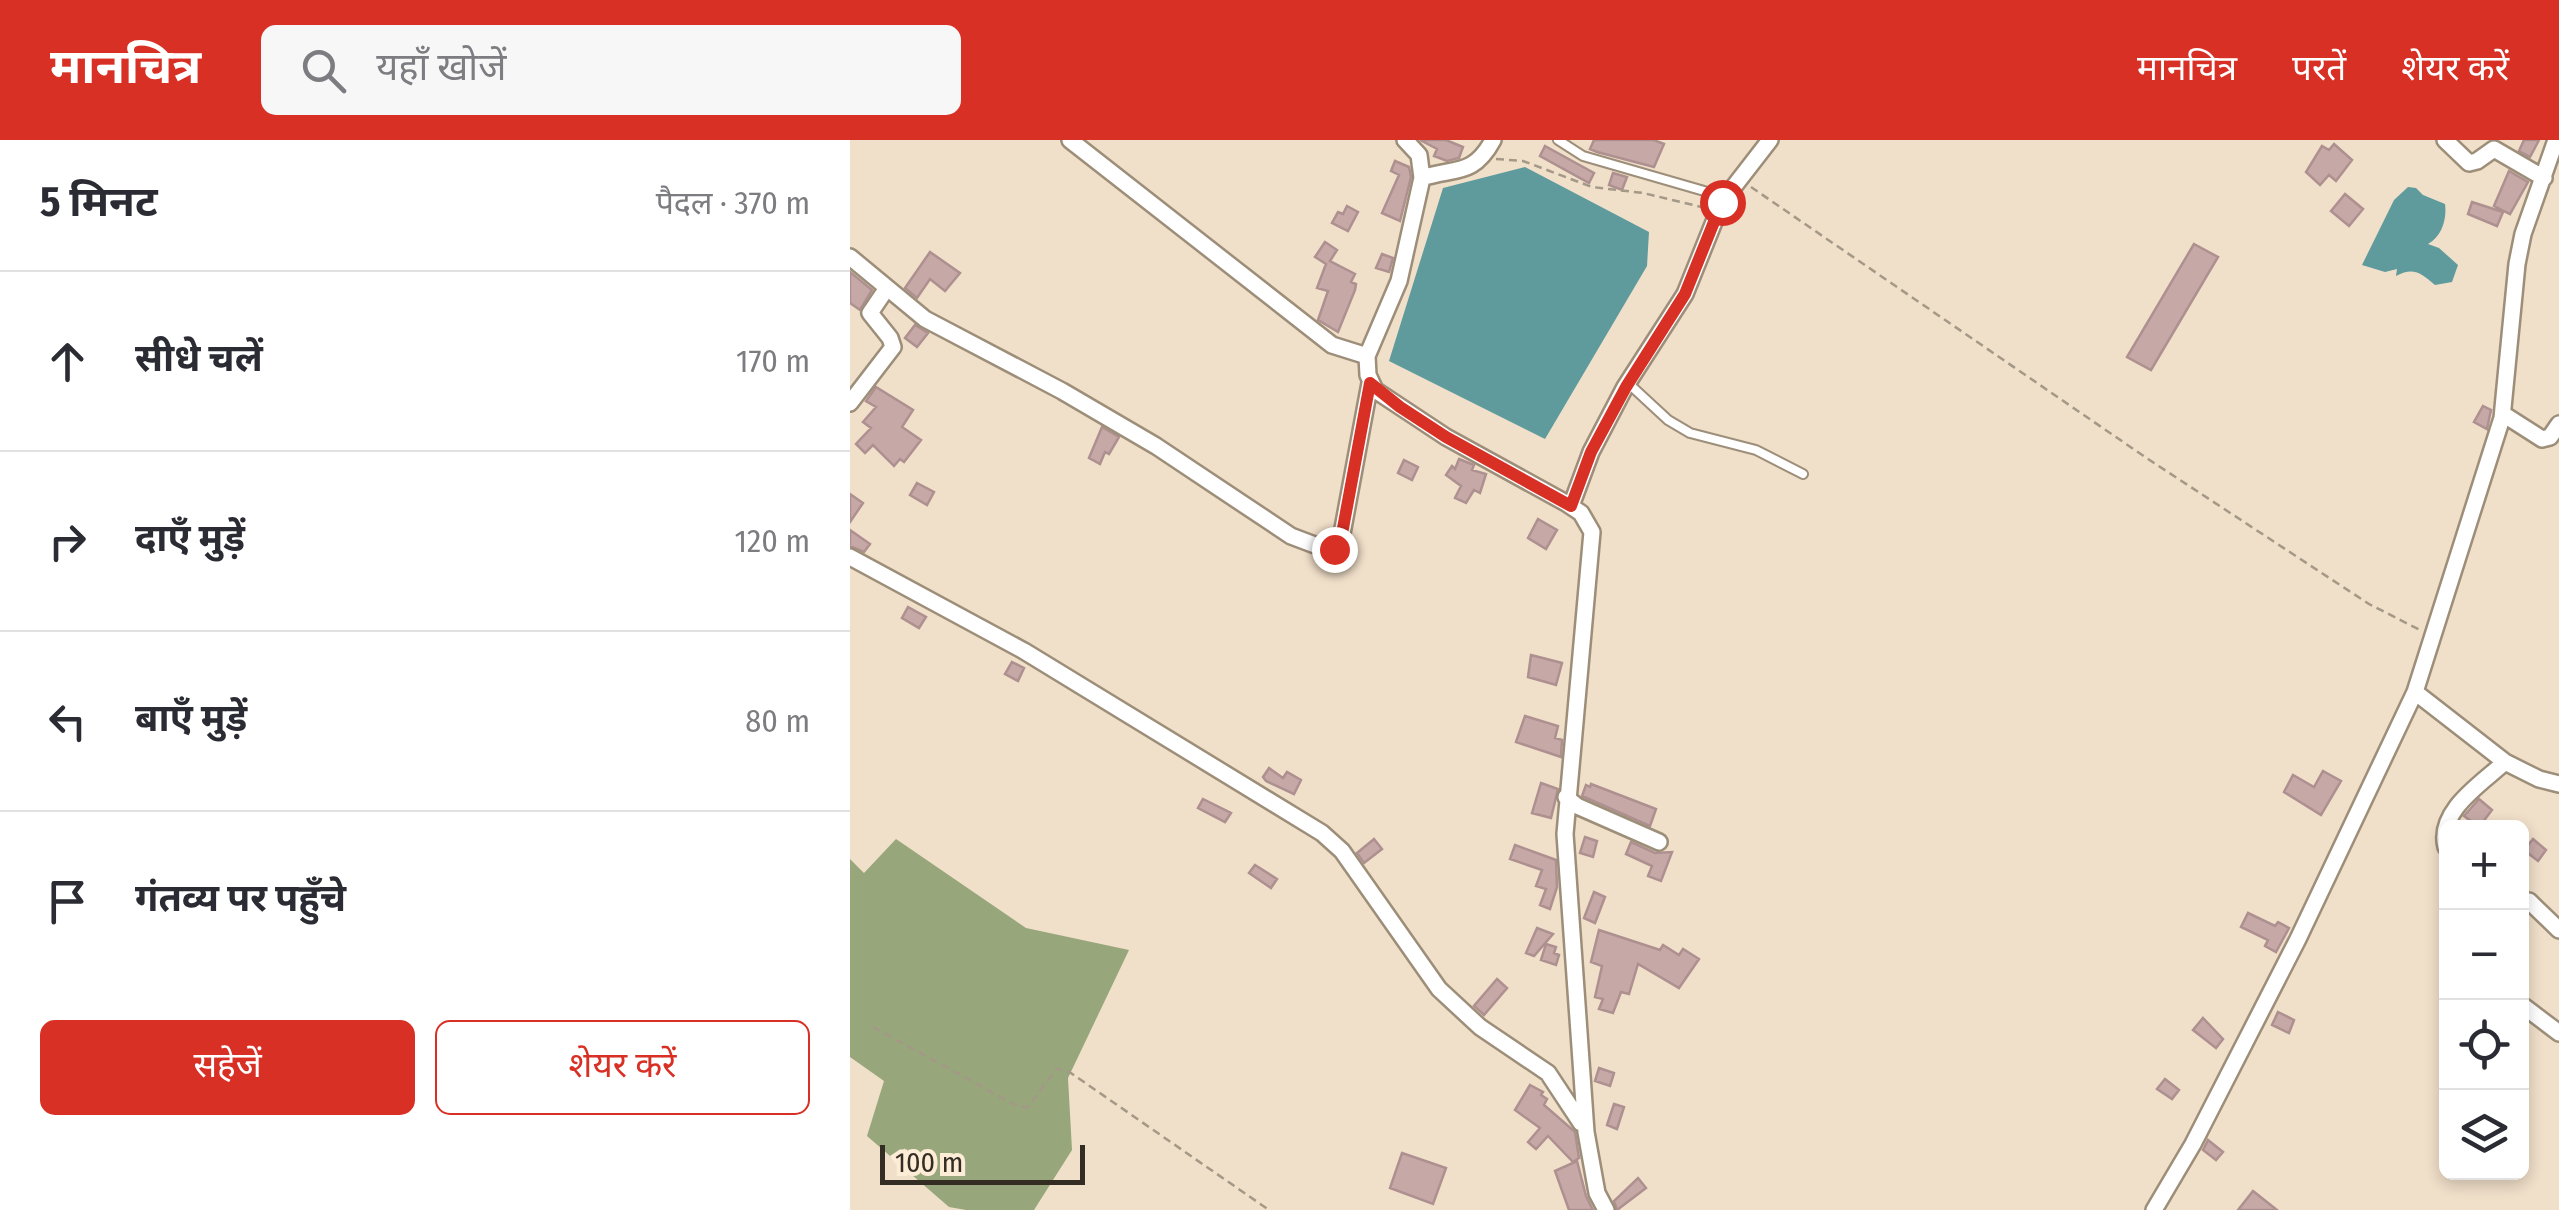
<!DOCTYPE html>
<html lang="hi">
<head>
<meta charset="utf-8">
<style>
  :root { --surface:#fff; --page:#f7f7f7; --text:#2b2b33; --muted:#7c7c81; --line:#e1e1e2; --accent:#d93025 }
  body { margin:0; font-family:"Fira Sans Condensed","Noto Sans Devanagari",sans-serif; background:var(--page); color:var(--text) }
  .controls { position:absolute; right:30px; bottom:30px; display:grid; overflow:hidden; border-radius:15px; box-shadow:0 5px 15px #0003 }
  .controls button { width:90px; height:90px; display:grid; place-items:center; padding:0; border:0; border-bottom:2px solid var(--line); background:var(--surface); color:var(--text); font:50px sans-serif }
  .scale { position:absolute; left:30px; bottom:25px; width:205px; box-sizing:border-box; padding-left:10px; border:5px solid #332d24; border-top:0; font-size:28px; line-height:35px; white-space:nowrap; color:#332d24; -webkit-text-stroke:8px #fdecd6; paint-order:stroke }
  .stop { position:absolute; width:30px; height:30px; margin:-22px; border:8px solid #d93025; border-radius:50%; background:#fff }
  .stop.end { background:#d93025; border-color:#fff; box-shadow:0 2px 10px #0008 }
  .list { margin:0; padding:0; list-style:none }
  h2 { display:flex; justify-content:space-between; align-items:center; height:130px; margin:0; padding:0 40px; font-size:42px }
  h2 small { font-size:32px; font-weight:400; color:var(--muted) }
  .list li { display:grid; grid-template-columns:65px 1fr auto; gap:30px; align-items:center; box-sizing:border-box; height:180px; padding:0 40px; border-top:2px solid var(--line) }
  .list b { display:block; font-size:38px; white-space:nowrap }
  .list em { font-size:32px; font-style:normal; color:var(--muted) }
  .actions { display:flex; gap:20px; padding:30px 40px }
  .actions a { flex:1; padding:22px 0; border:2px solid var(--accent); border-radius:15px; text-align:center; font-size:35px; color:var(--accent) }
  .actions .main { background:var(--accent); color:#fff }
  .icon { flex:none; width:55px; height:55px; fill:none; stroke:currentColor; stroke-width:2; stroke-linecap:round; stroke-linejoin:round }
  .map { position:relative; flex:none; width:1709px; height:1070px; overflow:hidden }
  header { display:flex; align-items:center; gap:60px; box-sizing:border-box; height:140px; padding:0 50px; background:var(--accent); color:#fff }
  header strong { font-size:48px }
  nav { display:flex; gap:55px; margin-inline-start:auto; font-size:35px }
  .search { width:700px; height:90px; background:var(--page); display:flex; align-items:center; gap:25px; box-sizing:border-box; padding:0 35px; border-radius:15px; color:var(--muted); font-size:38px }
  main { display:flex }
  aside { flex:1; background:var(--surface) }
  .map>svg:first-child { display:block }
  .forest { fill:#97a67b }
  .water { fill:#5f9a9d }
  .building { fill:#c6a9a7; stroke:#ad908f; stroke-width:2.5 }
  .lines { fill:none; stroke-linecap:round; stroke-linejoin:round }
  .service-casing { stroke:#9d8e79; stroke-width:12 }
  .minor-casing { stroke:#9d8e79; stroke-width:20 }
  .path { stroke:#a49887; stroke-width:2.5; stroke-dasharray:8 5; stroke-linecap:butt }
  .service { stroke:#fff; stroke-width:8 }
  .minor { stroke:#fff; stroke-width:15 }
  .route { stroke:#d93025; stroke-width:12 }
</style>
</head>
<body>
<header>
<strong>मानचित्र</strong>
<div class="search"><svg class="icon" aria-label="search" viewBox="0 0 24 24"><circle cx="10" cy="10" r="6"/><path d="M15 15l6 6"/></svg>यहाँ खोजें</div>
<nav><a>मानचित्र</a><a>परतें</a><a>शेयर करें</a></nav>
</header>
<main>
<aside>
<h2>5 मिनट<small>पैदल · 370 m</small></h2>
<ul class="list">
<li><svg class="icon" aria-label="ahead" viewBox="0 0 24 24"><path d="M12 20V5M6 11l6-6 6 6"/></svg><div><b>सीधे चलें</b></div><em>170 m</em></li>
<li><svg class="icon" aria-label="right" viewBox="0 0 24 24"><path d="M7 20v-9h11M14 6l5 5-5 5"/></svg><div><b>दाएँ मुड़ें</b></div><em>120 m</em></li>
<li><svg class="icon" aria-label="left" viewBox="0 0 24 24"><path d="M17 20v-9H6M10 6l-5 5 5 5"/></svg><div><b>बाएँ मुड़ें</b></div><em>80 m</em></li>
<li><svg class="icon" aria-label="arrive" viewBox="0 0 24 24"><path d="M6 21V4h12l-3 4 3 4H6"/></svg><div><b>गंतव्य पर पहुँचे</b></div></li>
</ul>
<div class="actions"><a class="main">सहेजें</a><a>शेयर करें</a></div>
</aside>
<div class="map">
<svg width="1709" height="1070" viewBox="0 0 1709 1070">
  <rect width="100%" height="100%" fill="#f0dfc9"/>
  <!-- forest -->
  <path class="forest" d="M46,699L176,788L279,810L218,938L222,1010L184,1070H116L99,1067L17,996L34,941L0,917V719L14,733Z"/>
  <!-- water -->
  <path class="water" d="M675,27L799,92L797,126L695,299L539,221L593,48Z
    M1558,47L1566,48L1573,55L1595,64C1597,79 1592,96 1578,104L1589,108L1608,125L1602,142L1585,145C1572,134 1564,126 1546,136L1547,129L1535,132L1512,125L1544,60Z"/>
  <!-- building -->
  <path class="building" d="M570,0H596L613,7L609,18L597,21L584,16L587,9Z
    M744,0H804L814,4L804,27L747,12L740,9Z
    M1674,0H1689L1680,17L1669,11Z
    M1484,4L1502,20L1486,41L1479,35L1470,45L1456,32L1472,6L1479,10Z
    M695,6L744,33L739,43L690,16Z
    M545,21L559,27L561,37L550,81L532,73L549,35L541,31Z
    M1659,31L1678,42L1660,74L1644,66Z
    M763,33L777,37L772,50L759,45Z
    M1495,54L1513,69L1499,86L1481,71Z
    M1622,62L1653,72L1647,86L1618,74Z
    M497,66L508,72L498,91L482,83L488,72L493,74Z
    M475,102L487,110L480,121L505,134L501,142L506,144L505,150L488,192L468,180L478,151L467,148L476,124L465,117Z
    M1344,104L1368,117L1301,230L1277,217Z
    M80,112L110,133L95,151L80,139L67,158L55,148Z
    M532,114L543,118L539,132L526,128Z
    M0,132L22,150L10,170L0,163Z
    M65,185L78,193L67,207L55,198Z
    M26,247L63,270L52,287L71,300L54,322L50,319L44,326L23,305L15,313L6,304L21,288L13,282L26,267L16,261Z
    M1633,266L1641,270L1637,289L1624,282Z
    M252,287L269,297L259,314L255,312L250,324L239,318Z
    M609,319L624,325L622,330L636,334L630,353L624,350L616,363L605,358L611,346L596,335L602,326L605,329Z
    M554,320L568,327L562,340L548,333Z
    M67,343L84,352L77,365L60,355Z
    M0,354L13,363L0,382Z
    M688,379L707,390L696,409L678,398Z
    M0,390L20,404L14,412L0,406Z
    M58,467L76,477L69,488L52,478Z
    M681,515L712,523L706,545L678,537Z
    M162,522L174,528L168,541L155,534Z
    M675,576L708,586L705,598L712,600L711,617L666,602Z
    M419,628L433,638L437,632L451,640L444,654L416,641L413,637Z
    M1473,631L1491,641L1471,675L1434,652L1443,635L1464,647Z
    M691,643L708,649L701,678L682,673Z
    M741,644L806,669L800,686L732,656L736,645L740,647Z
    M353,659L381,673L375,682L348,668Z
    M1629,659L1642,670L1629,687L1614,676Z
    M735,697L747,701L743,717L730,713Z
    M524,699L532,709L514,723L507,713Z
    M1683,699L1696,710L1688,721L1674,710Z
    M781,702L805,713L822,712L811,741L798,736L802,726L776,714Z
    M665,705L706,720L707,747L700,769L690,765L696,749L686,746L692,730L660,719Z
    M405,725L427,739L421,748L399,733Z
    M744,752L755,757L745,783L734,778Z
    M1398,773L1425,786L1428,782L1439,788L1426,812L1415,806L1418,800L1391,787Z
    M687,788L703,794L684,816L676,813Z
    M749,790L810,810L813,805L829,815L833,809L849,819L829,848L788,824L779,854L771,852L763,873L749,869L753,859L745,857L752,826L741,822Z
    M696,804L706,807L704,813L709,815L706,825L691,820Z
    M647,839L657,848L634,875L624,866Z
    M1428,872L1444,880L1439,893L1422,885Z
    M1353,878L1373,899L1366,908L1343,890Z
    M749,928L764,933L760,946L745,941Z
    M1315,939L1329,950L1322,959L1307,949Z
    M680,945L693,952L691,955L697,959L694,965L725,992L729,1018L723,1022L698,996L686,1009L678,1002L690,988L665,970Z
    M764,964L774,967L767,989L757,985Z
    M1358,1000L1373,1012L1366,1020L1353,1010Z
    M552,1013L596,1028L583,1064L540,1048Z
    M727,1021L736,1056L743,1070H719L705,1031Z
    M788,1038L796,1048L767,1070L764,1061Z
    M1403,1051L1427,1070H1388Z"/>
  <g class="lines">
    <!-- service casing -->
    <g class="service-casing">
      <path id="service" d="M708,0L733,16L875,57
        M778,243L818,280L840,293L906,310L953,334"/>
    </g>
    <!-- minor casing -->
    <g class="minor-casing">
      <path id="minor" d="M220,0L482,205L517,216
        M555,0L569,15L572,38L549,141L517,216L518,235L525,250L596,297L716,363L731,373L742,392L715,694L736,992L747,1053L756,1070
        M1595,0L1619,23L1627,21L1644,9L1694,38
        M572,38C605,27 623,37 643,0
        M0,117L75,179L212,251L306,306L441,396L478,410L488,406L491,399L520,243
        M0,263L43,207L40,198L20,173L37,148
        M1653,274L1692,299L1700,297L1709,284
        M721,366L741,312L775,247L835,154L872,62L920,0
        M0,417L174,511L472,693L492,711L589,849L630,887L698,933L731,983
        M1565,552L1655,622L1689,639L1709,644
        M716,657L727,666L809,702
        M1596,707C1587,671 1631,644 1655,622
        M1679,761L1709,790
        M1672,865L1709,893
        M1304,1070L1343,1004L1448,799L1565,552L1652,278L1667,124L1673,94L1706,0"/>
    </g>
    <!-- path -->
    <path class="path" d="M646,19L673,21L742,47L793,53L856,68
      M901,47L1298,319L1519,464L1570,490
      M23,887L167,966L178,967L206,929L218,931L419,1070"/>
    <!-- service -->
    <use href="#service" class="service"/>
    <!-- minor -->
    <use href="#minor" class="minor"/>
  </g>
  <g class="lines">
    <!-- route -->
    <path class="route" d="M484,409L491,399L520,243L550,267L596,297L721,366L741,312L776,247L835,154L872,62"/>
  </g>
</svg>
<div class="controls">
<button>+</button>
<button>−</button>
<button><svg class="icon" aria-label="locate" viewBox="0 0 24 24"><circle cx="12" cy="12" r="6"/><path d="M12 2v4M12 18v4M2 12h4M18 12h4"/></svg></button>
<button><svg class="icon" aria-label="layers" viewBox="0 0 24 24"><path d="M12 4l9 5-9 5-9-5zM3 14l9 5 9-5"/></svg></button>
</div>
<div class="scale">100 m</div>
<div class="stop" style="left:872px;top:62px"></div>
<div class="stop end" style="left:484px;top:409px"></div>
</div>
</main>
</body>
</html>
